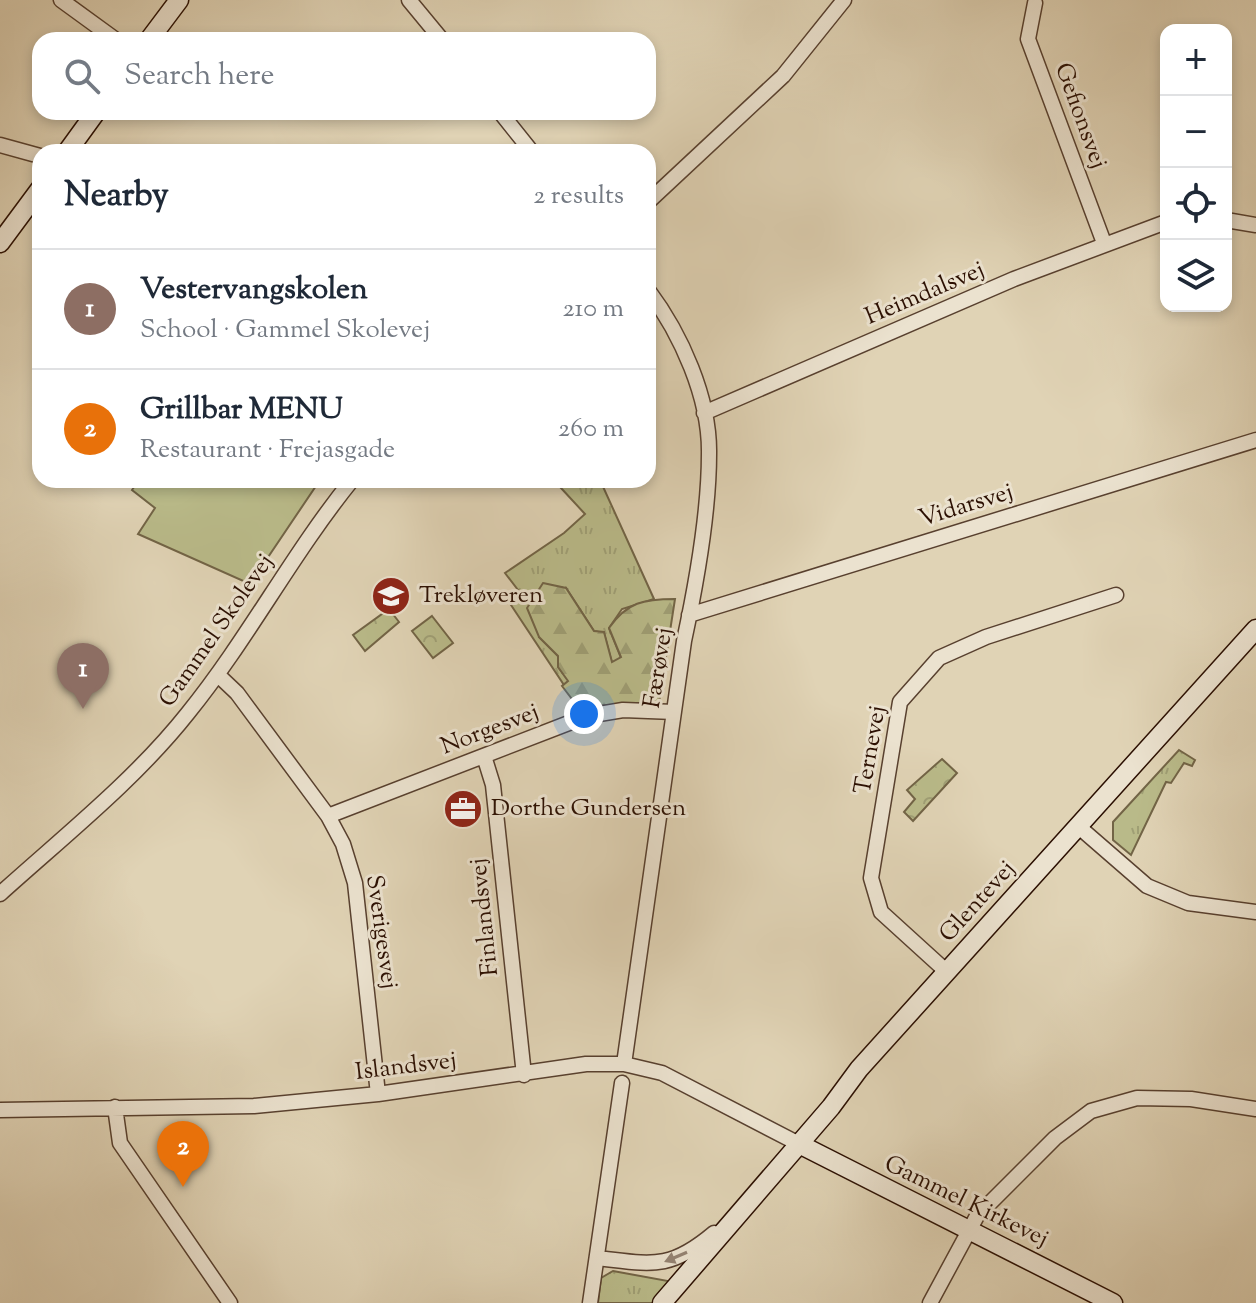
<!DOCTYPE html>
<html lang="en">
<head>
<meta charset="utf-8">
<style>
  :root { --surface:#fff; --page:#f2f2f3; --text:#1f2937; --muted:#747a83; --line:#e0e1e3; --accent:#8f2418 }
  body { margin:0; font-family:"Sorts Mill Goudy",serif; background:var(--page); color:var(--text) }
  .controls { position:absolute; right:24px; top:24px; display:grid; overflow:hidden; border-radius:16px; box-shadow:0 4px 12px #0003 }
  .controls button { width:72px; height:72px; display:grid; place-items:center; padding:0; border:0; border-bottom:2px solid var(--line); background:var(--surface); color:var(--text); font:40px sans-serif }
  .you { position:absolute; left:584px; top:714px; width:28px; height:28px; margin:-20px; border:6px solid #fff; border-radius:50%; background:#1a73e8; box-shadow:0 0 0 12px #1a73e833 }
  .badge { display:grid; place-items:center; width:52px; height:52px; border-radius:50%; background:var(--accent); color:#fff; font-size:26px; font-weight:700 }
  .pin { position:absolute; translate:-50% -66px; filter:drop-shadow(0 2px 4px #0008) }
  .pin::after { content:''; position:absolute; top:42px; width:28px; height:24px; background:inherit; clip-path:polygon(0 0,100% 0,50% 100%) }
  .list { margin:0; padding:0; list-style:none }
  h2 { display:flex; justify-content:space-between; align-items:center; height:104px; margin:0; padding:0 32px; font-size:34px }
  h2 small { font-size:26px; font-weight:400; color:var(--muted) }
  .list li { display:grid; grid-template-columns:52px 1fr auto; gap:24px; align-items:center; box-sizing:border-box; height:120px; padding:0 32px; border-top:2px solid var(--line) }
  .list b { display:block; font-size:30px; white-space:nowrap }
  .list p { margin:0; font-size:26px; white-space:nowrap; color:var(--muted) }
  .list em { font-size:26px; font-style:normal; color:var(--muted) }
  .icon { flex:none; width:44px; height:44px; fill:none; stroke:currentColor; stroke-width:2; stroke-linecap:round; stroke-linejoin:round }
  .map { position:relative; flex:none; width:1256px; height:1303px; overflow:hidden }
  .search { position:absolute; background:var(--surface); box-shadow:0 4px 12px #0003; left:32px; top:32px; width:624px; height:88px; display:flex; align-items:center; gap:20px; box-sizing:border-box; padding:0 28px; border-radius:24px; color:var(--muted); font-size:30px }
  .panel { position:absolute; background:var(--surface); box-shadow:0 4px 12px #0003; left:32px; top:144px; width:624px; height:344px; border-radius:24px }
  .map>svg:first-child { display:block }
  .grass { fill:url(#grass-tufts); stroke:#726446; stroke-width:2 }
  .forest { fill:url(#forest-firs); stroke:#726446; stroke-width:2 }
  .park { fill:url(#park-crowns); stroke:#726446; stroke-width:2 }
  .garden { fill:#b9ba89; stroke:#726446; stroke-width:2 }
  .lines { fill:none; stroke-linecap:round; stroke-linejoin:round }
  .street-casing { stroke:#58402f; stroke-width:17 }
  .secondary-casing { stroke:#2b0f02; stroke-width:21 }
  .street { stroke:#ebe2cf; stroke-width:14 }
  .secondary { stroke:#ebe2cf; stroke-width:18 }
  .oneway { fill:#958373 }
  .labels { text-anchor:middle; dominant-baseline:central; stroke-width:6; stroke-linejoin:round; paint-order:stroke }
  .street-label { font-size:24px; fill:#2b0f02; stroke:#ebe2cf }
  .poi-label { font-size:24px; fill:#2b0f02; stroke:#ebe2cf; text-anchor:start }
</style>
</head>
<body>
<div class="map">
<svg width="1256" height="1303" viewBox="0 0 1256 1303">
  <defs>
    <pattern id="grass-tufts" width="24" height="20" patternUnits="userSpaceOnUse" patternTransform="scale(2)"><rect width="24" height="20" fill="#b9ba89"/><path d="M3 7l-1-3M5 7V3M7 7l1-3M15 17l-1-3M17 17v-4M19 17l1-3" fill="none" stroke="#9f9f75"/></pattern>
    <pattern id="forest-firs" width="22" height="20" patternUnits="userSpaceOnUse" patternTransform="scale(2)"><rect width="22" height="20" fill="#b9ba89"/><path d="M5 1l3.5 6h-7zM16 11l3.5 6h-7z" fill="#9f9f75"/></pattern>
    <pattern id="park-crowns" width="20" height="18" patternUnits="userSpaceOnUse" patternTransform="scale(2)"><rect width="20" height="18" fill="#b9ba89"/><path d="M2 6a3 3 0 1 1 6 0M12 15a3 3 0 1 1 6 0" fill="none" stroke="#9f9f75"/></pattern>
  </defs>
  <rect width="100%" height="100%" fill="#e0d3b5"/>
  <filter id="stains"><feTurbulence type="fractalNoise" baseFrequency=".0025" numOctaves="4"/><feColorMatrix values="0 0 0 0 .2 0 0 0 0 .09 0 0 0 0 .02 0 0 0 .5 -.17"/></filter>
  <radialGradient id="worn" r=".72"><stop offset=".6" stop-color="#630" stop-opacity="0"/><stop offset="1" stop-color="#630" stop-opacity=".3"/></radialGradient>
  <!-- grass -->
  <path class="grass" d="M570,480H600L654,599L622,609L609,628L621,658L612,663L604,633L594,631L566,588L539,637L558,656V667L569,681L564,685L509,602L518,590L505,573L564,533L585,514L561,488Z
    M1179,750L1195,760L1192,766L1184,763L1171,783L1166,782L1131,855L1113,840V822Z
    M613,1271L668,1281V1288L655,1303H598L601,1278Z"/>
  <!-- forest -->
  <path class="forest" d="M543,583L566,588L594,631L604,632L612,662L621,657L609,628C627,602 644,599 675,599L659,702L578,707L562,686L568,681L558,667V656L539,637L527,608Z"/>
  <!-- park -->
  <path class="park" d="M389,609L399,622L365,651L353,635Z
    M432,616L453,643L433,658L412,631Z
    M942,759L957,773L913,821L904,812L915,799L907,790Z"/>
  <!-- garden -->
  <path class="garden" d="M139,480H320L250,584L138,534L155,508L132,490Z"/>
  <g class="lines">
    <!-- street casing -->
    <g class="street-casing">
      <path id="street" d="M61,0L116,40
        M409,0L442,40
        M1035,3L1028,39L1104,243
        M500,112L532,152
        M0,145L40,156
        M648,202L783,76L844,0
        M1226,220L1256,225
        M704,413L1014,279L1166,222
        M689,615L1256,440
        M218,675L237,693L328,816L343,844L355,883L378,1094
        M484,756L493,785L524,1075
        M328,816L587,716L623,710L674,712
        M1079,827L1147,886L1188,903L1256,912
        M0,894C63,837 135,780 188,713C248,639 292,554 352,480
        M947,972L881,912L871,878L900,702L939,658L986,637L1116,595
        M624,1064L684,641C696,585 709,511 709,454C710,398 681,334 648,290
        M115,1107L120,1143L230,1303
        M0,1110L254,1106L378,1094L586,1064H624L662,1073L799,1144
        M597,1258C651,1264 669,1271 714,1233
        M590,1303L622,1083
        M930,1303L977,1216L1055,1138L1091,1111L1137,1098L1191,1099L1256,1109"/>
    </g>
    <!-- secondary casing -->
    <g class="secondary-casing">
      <path id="secondary" d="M149,40L179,0
        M67,152L96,112
        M0,243L40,189
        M799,1144L1113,1303
        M662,1303L831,1107L859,1069L1256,629"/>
    </g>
    <!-- street -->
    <use href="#street" class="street"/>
    <!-- secondary -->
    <use href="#secondary" class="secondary"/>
  </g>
  <!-- one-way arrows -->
  <defs><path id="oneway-solid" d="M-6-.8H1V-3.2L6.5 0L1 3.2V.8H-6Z" transform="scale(2)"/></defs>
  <use class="oneway" href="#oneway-solid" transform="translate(676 1257) rotate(157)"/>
  <!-- icons -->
  <defs>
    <g id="school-disc" transform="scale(2)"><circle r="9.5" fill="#8f2418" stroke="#ebe2cf"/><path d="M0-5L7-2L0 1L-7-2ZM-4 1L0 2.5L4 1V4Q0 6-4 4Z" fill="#fff"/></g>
    <g id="office-disc" transform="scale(2)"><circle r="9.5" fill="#8f2418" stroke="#ebe2cf"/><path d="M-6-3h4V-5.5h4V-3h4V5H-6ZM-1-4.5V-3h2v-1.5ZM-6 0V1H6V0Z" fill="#fff"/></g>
  </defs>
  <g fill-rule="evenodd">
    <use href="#school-disc" x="391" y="596"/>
    <use href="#office-disc" x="463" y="809"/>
  </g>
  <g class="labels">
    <!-- street labels -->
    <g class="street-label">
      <text transform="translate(1080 116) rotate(70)">Gefionsvej</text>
      <text transform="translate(925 294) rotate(-23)">Heimdalsvej</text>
      <text transform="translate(966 506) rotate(-17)">Vidarsvej</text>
      <text transform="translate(217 631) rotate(-55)">Gammel Skolevej</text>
      <text transform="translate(659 668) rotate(-81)">Færøvej</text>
      <text transform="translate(490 730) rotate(-21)">Norgesvej</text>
      <text transform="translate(871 750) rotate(-80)">Ternevej</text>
      <text transform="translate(978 902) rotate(-48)">Glentevej</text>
      <text transform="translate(485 917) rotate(-96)">Finlandsvej</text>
      <text transform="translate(381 932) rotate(82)">Sverigesvej</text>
      <text transform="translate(406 1067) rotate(-7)">Islandsvej</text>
      <text transform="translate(966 1202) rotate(26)">Gammel Kirkevej</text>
    </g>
    <!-- poi labels -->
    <g class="poi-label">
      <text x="419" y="596">Trekløveren</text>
      <text x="491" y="809">Dorthe Gundersen</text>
    </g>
  </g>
  <rect width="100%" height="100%" filter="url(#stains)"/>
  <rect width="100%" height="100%" fill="url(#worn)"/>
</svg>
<div class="controls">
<button>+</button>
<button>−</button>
<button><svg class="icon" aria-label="locate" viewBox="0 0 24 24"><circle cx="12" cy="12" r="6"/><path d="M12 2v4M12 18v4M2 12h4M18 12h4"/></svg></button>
<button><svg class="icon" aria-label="layers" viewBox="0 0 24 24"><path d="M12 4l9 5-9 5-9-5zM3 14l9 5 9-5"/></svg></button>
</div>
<div class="you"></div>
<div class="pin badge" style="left:83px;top:709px;background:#8d6e63">1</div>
<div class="pin badge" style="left:183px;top:1187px;background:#e8710a">2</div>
<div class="search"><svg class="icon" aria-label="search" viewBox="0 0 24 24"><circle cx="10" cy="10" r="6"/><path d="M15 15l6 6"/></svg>Search here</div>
<section class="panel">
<h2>Nearby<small>2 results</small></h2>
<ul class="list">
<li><span class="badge" style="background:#8d6e63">1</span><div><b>Vestervangskolen</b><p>School · Gammel Skolevej</p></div><em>210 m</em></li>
<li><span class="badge" style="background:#e8710a">2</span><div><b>Grillbar MENU</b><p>Restaurant · Frejasgade</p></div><em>260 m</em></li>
</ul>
</section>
</div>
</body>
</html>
